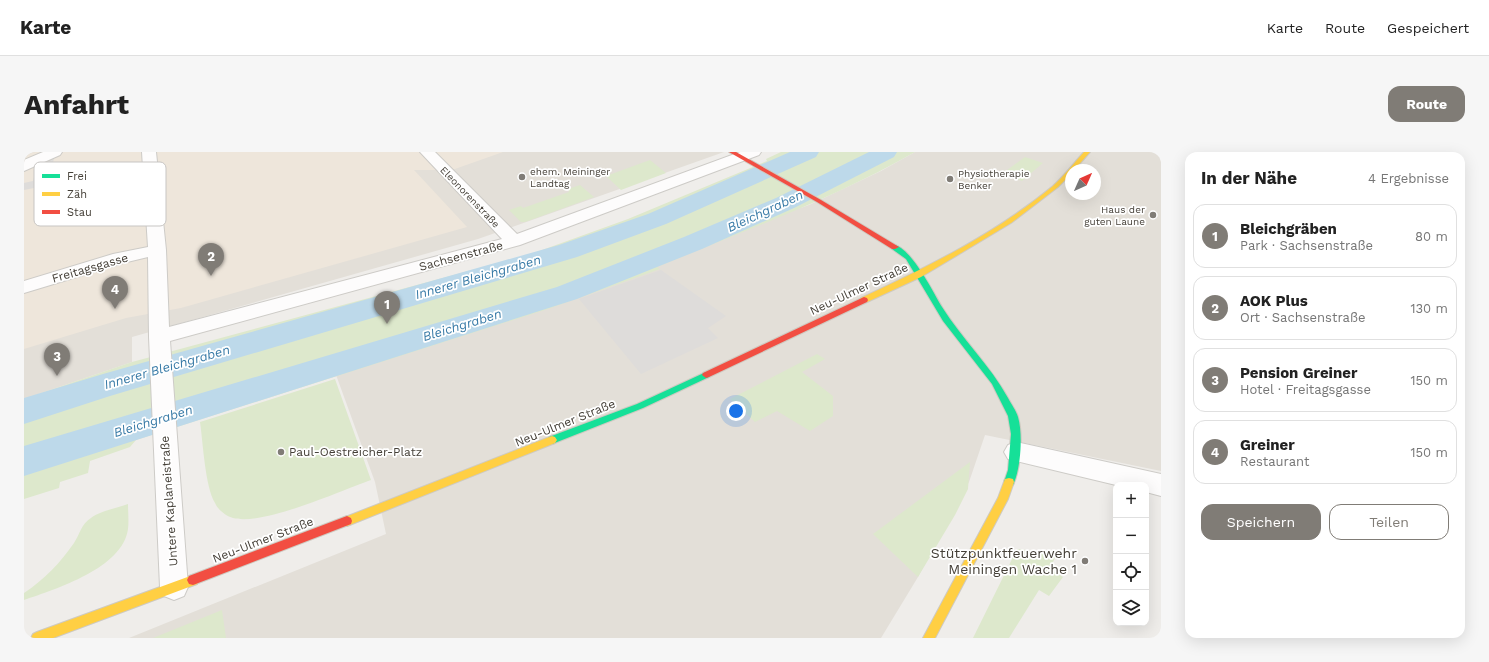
<!DOCTYPE html>
<html lang="de">
<head>
<meta charset="utf-8">
<style>
  :root { --surface:#fff; --page:#f6f6f6; --text:#222; --muted:#767676; --line:#e0e0e0; --accent:#807c76 }
  body { margin:0; font-family:"Work Sans",sans-serif; background:var(--page); color:var(--text) }
  .controls { position:absolute; right:12px; bottom:12px; display:grid; overflow:hidden; border-radius:8px; box-shadow:0 4px 16px #0002 }
  .controls button { width:36px; height:36px; display:grid; place-items:center; padding:0; border:0; border-bottom:1px solid var(--line); background:var(--surface); color:var(--text); font:20px sans-serif }
  .compass { position:absolute; left:1041px; top:12px; width:36px; height:36px; border-radius:50%; background:var(--surface); box-shadow:0 4px 16px #0002; rotate:45deg }
  .you { position:absolute; left:712px; top:259px; width:14px; height:14px; margin:-10px; border:3px solid #fff; border-radius:50%; background:#1a73e8; box-shadow:0 0 0 6px #1a73e833 }
  .badge { display:grid; place-items:center; width:26px; height:26px; border-radius:50%; background:var(--accent); color:#fff; font-size:13px; font-weight:700 }
  .pin { position:absolute; translate:-50% -33px; filter:drop-shadow(0 1px 2px #0008) }
  .pin::after { content:''; position:absolute; top:21px; width:14px; height:12px; background:inherit; clip-path:polygon(0 0,100% 0,50% 100%) }
  .list { margin:0; padding:0; list-style:none }
  h2 { display:flex; justify-content:space-between; align-items:center; height:52px; margin:0; padding:0 16px; font-size:17px }
  h2 small { font-size:13px; font-weight:400; color:var(--muted) }
  .list li { display:grid; grid-template-columns:26px 1fr auto; gap:12px; align-items:center; box-sizing:border-box; height:64px; margin:0 8px 8px; padding:0 8px; border:1px solid var(--line); border-radius:12px }
  .list b { display:block; font-size:15px; white-space:nowrap }
  .list p { margin:0; font-size:13px; white-space:nowrap; color:var(--muted) }
  .list em { font-size:13px; font-style:normal; color:var(--muted) }
  .actions { display:flex; gap:8px; padding:12px 16px }
  .actions a { flex:1; padding:9px 0; border:1px solid var(--accent); border-radius:12px; text-align:center; font-size:14px; color:var(--accent) }
  .actions .main { background:var(--accent); color:#fff }
  .icon { flex:none; width:22px; height:22px; fill:none; stroke:currentColor; stroke-width:2; stroke-linecap:round; stroke-linejoin:round }
  .map { position:relative; flex:none; width:1137px; height:486px; overflow:hidden; border-radius:12px }
  header { display:flex; align-items:center; gap:24px; box-sizing:border-box; height:56px; padding:0 20px; background:var(--surface); border-bottom:1px solid var(--line) }
  header strong { font-size:19px }
  nav { display:flex; gap:22px; margin-inline-start:auto; font-size:14px }
  .intro { display:flex; align-items:center; justify-content:space-between; box-sizing:border-box; height:96px; padding:0 24px }
  h1 { margin:0; font-size:28px }
  .button { padding:10px 18px; border-radius:12px; background:var(--accent); color:#fff; font-size:14px; font-weight:700 }
  main { display:flex; gap:24px; padding:0 24px }
  aside { flex:1; background:var(--surface); border-radius:12px; box-shadow:0 4px 16px #0002 }
  .map>svg:first-child { display:block }
  .residential { fill:#e3dfd8; fill-rule:evenodd }
  .commercial { fill:#eee6db }
  .green { fill:#dde8cc }
  .parking { fill:#dedcda }
  .lines { fill:none; stroke-linecap:round; stroke-linejoin:round }
  .canal { fill:#bdd9ea; fill-rule:evenodd }
  .street-casing { stroke:#cdcbc7; stroke-width:2 }
  .fast-casing { stroke:#cecac1; stroke-width:2 }
  .slow-casing { stroke:#cecac1; stroke-width:2 }
  .jam-casing { stroke:#cecac1; stroke-width:2 }
  .street { fill:#fdfcfc; fill-rule:evenodd }
  .fast { fill:#16e098; fill-rule:evenodd }
  .slow { fill:#ffcf43; fill-rule:evenodd }
  .jam { fill:#f24e42; fill-rule:evenodd }
  .poi-dot { fill:#807c76; stroke:#fff; stroke-width:1.5 }
  .labels { text-anchor:middle; dominant-baseline:central; stroke-width:3.5; stroke-linejoin:round; paint-order:stroke }
  .far-poi-label { font-size:10px; fill:#443f37; stroke:#fff; text-anchor:start }
  .far-street-label { font-size:10px; fill:#443f37; stroke:#fff }
  .street-label { font-size:12px; fill:#443f37; stroke:#fff }
  .poi-label { font-size:12px; fill:#443f37; stroke:#fff; text-anchor:start }
  .water-label { font-size:13px; font-style:italic; fill:#397ba7; stroke:#fff }
  .near-poi-label { font-size:14px; fill:#443f37; stroke:#fff; text-anchor:end }
  .key { fill:#fff; stroke:#c7c5c3; stroke-width:1 }
  .key-label { font-size:11px; fill:#443f37 }
</style>
</head>
<body>
<header>
<strong>Karte</strong>
<nav><a>Karte</a><a>Route</a><a>Gespeichert</a></nav>
</header>
<div class="intro"><h1>Anfahrt</h1><a class="button">Route</a></div>
<main>
<div class="map">
<svg width="1137" height="486" viewBox="0 0 1137 486">
  <rect width="100%" height="100%" fill="#efedea"/>
  <!-- residential -->
  <path class="residential" d="M0,0H700L454,87L108,185V210L0,247Z
    M891,0H1137V319L961,283L945,330L894,425L857,486H105L362,382L351,330L311,220L785,53L857,19ZM1047,18H1071V42H1047Z"/>
  <!-- commercial -->
  <path class="commercial" d="M0,0H479L428,18H390L443,75L157,156L102,166L0,197Z"/>
  <!-- green -->
  <path class="green" d="M757,0H891C809,47 720,79 633,115L636,117L524,157L112,288L106,295L66,309L64,321L36,330L35,336L0,347V247L108,210L507,102L604,67L743,9L742,7Z
    M1001,5L1019,11L998,29L979,21Z
    M626,8L642,21L597,38L582,24Z
    M556,33L570,45L501,70H497L485,58L497,54L499,56L545,40L544,37Z
    M793,202L801,207L778,220L809,244V264L786,279L753,259L731,270L706,247Z
    M311,227L347,328C316,339 239,374 209,366C202,364 194,358 191,351C181,334 179,290 176,270Z
    M946,310L944,337L931,363L894,425L849,382Z
    M104,352C104,360 105,369 104,377C99,416 32,437 0,448V441C21,427 36,411 50,391C56,382 57,372 67,366C76,359 93,356 104,352Z
    M993,397L1033,401L1026,417L1039,425L1025,444L1015,438L985,486H949Z
    M198,458L202,486H129Z"/>
  <!-- parking -->
  <path class="parking" d="M30,6L25,33L0,38V31L9,29L14,9Z
    M637,118L702,164L684,176L694,186L617,222L555,147Z"/>
  <g class="lines">
    <!-- canal -->
    <path class="canal" d="M766,0H795L792,5L642,72L553,105L86,244L0,272V246L79,222L535,93L624,62Z
      M845,0H873L870,5L770,56L678,97L553,147L0,324V294L533,135L660,85L752,46Z"/>
    <!-- street casing -->
    <g class="street-casing">
      <path id="street" d="M19,0H38L36,3L0,19V8Z
        M118,0H132L142,98L145,175L478,87L396,0H411L493,82L716,0H737L735,3L496,93L146,189L164,435L160,444L150,448L140,444L136,435L125,185L124,105L99,111L0,141V129L89,102L124,95Z
        M992,290L1137,322V344L1122,340V333H1092L984,307L980,300L984,293Z"/>
    </g>
    <!-- fast casing -->
    <g class="fast-casing">
      <path id="fast" d="M868,93C885,91 910,142 918,155C938,187 966,213 984,246C987,252 992,258 994,265C999,282 997,316 989,333L985,334L981,333L980,330L984,318L987,282L984,264L968,232L919,169L882,107L868,97Z
        M682,220L686,223L685,225L619,256L528,292L525,291L523,288L525,285L613,252Z"/>
    </g>
    <!-- slow casing -->
    <g class="slow-casing">
      <path id="slow" d="M1060,0H1066L1050,18H1047V22L1034,35L987,71L897,125L843,150H837L836,148L837,146C904,115 972,81 1029,34C1040,24 1050,11 1060,0Z
        M528,284L531,285L533,288L531,291L323,374L319,372L318,369L319,366Z
        M985,326L989,327L990,330L984,347L911,486H899L974,346L981,327Z
        M169,423L173,424L175,428L173,432L29,486H7L9,482L13,480Z"/>
    </g>
    <!-- jam casing -->
    <g class="jam-casing">
      <path id="jam" d="M705,0H712L797,48L875,95L871,97H868L793,50Z
        M840,145L843,146L844,148L843,150L685,225L682,226L678,223L679,221Z
        M323,364L327,366L328,369L327,372L169,433L165,432L163,428L165,424Z"/>
    </g>
    <!-- street -->
    <use href="#street" class="street"/>
    <!-- fast -->
    <use href="#fast" class="fast"/>
    <!-- slow -->
    <use href="#slow" class="slow"/>
    <!-- jam -->
    <use href="#jam" class="jam"/>
  </g>
  <!-- markers -->
  <g class="poi-dot">
    <circle cx="498" cy="25" r="4"/>
    <circle cx="926" cy="27" r="4"/>
    <circle cx="1129" cy="63" r="4"/>
    <circle cx="257" cy="300" r="4"/>
    <circle cx="1061" cy="409" r="4"/>
  </g>
  <g class="labels">
    <!-- far-poi labels -->
    <g class="far-poi-label">
      <text x="506" y="19">ehem. Meininger<tspan x="506" dy="12">Landtag</tspan></text>
      <text x="934" y="21">Physiotherapie<tspan x="934" dy="12">Benker</tspan></text>
      <text x="1121" y="57" text-anchor="end">Haus der<tspan x="1121" dy="12">guten Laune</tspan></text>
    </g>
    <!-- far-street labels -->
    <g class="far-street-label">
      <text transform="translate(446 45) rotate(46)">Eleonorenstraße</text>
    </g>
    <!-- street labels -->
    <g class="street-label">
      <text transform="translate(437 104) rotate(-15)">Sachsenstraße</text>
      <text transform="translate(66 116) rotate(-16)">Freitagsgasse</text>
      <text transform="translate(835 137) rotate(-25)">Neu-Ulmer Straße</text>
      <text transform="translate(541 271) rotate(-22)">Neu-Ulmer Straße</text>
      <text transform="translate(145 349) rotate(-94)">Untere Kaplaneistraße</text>
      <text transform="translate(239 388) rotate(-21)">Neu-Ulmer Straße</text>
    </g>
    <!-- poi labels -->
    <g class="poi-label">
      <text x="265" y="300">Paul-Oestreicher-Platz</text>
    </g>
    <!-- water labels -->
    <g class="water-label">
      <text transform="translate(741 59) rotate(-25)">Bleichgraben</text>
      <text transform="translate(454 125) rotate(-16)">Innerer Bleichgraben</text>
      <text transform="translate(438 173) rotate(-17)">Bleichgraben</text>
      <text transform="translate(143 215) rotate(-16)">Innerer Bleichgraben</text>
      <text transform="translate(129 269) rotate(-17)">Bleichgraben</text>
    </g>
    <!-- near-poi labels -->
    <g class="near-poi-label">
      <text x="1053" y="401">Stützpunktfeuerwehr<tspan x="1053" dy="16">Meiningen Wache 1</tspan></text>
    </g>
  </g>
  <!-- legend -->
  <rect x="10" y="10" width="132" height="64" rx="6" class="key"/>
  <rect x="18" y="22" width="18" height="4" fill="#16e098"/>
  <rect x="18" y="40" width="18" height="4" fill="#ffcf43"/>
  <rect x="18" y="58" width="18" height="4" fill="#f24e42"/>
  <g class="key-label">
    <text x="43" y="28">Frei</text>
    <text x="43" y="46">Zäh</text>
    <text x="43" y="64">Stau</text>
  </g>
</svg>
<div class="controls">
<button>+</button>
<button>−</button>
<button><svg class="icon" aria-label="locate" viewBox="0 0 24 24"><circle cx="12" cy="12" r="6"/><path d="M12 2v4M12 18v4M2 12h4M18 12h4"/></svg></button>
<button><svg class="icon" aria-label="layers" viewBox="0 0 24 24"><path d="M12 4l9 5-9 5-9-5zM3 14l9 5 9-5"/></svg></button>
</div>
<svg class="compass" viewBox="-18 -18 36 36"><path d="M0-13l5 13h-10z" fill="#e53935"/><path d="M0 13l5-13h-10z" fill="#767676"/></svg>
<div class="you"></div>
<div class="pin badge" style="left:363px;top:172px">1</div>
<div class="pin badge" style="left:187px;top:124px">2</div>
<div class="pin badge" style="left:33px;top:224px">3</div>
<div class="pin badge" style="left:91px;top:157px">4</div>
</div>
<aside>
<h2>In der Nähe<small>4 Ergebnisse</small></h2>
<ul class="list">
<li><span class="badge">1</span><div><b>Bleichgräben</b><p>Park · Sachsenstraße</p></div><em>80 m</em></li>
<li><span class="badge">2</span><div><b>AOK Plus</b><p>Ort · Sachsenstraße</p></div><em>130 m</em></li>
<li><span class="badge">3</span><div><b>Pension Greiner</b><p>Hotel · Freitagsgasse</p></div><em>150 m</em></li>
<li><span class="badge">4</span><div><b>Greiner</b><p>Restaurant</p></div><em>150 m</em></li>
</ul>
<div class="actions"><a class="main">Speichern</a><a>Teilen</a></div>
</aside>
</main>
</body>
</html>
